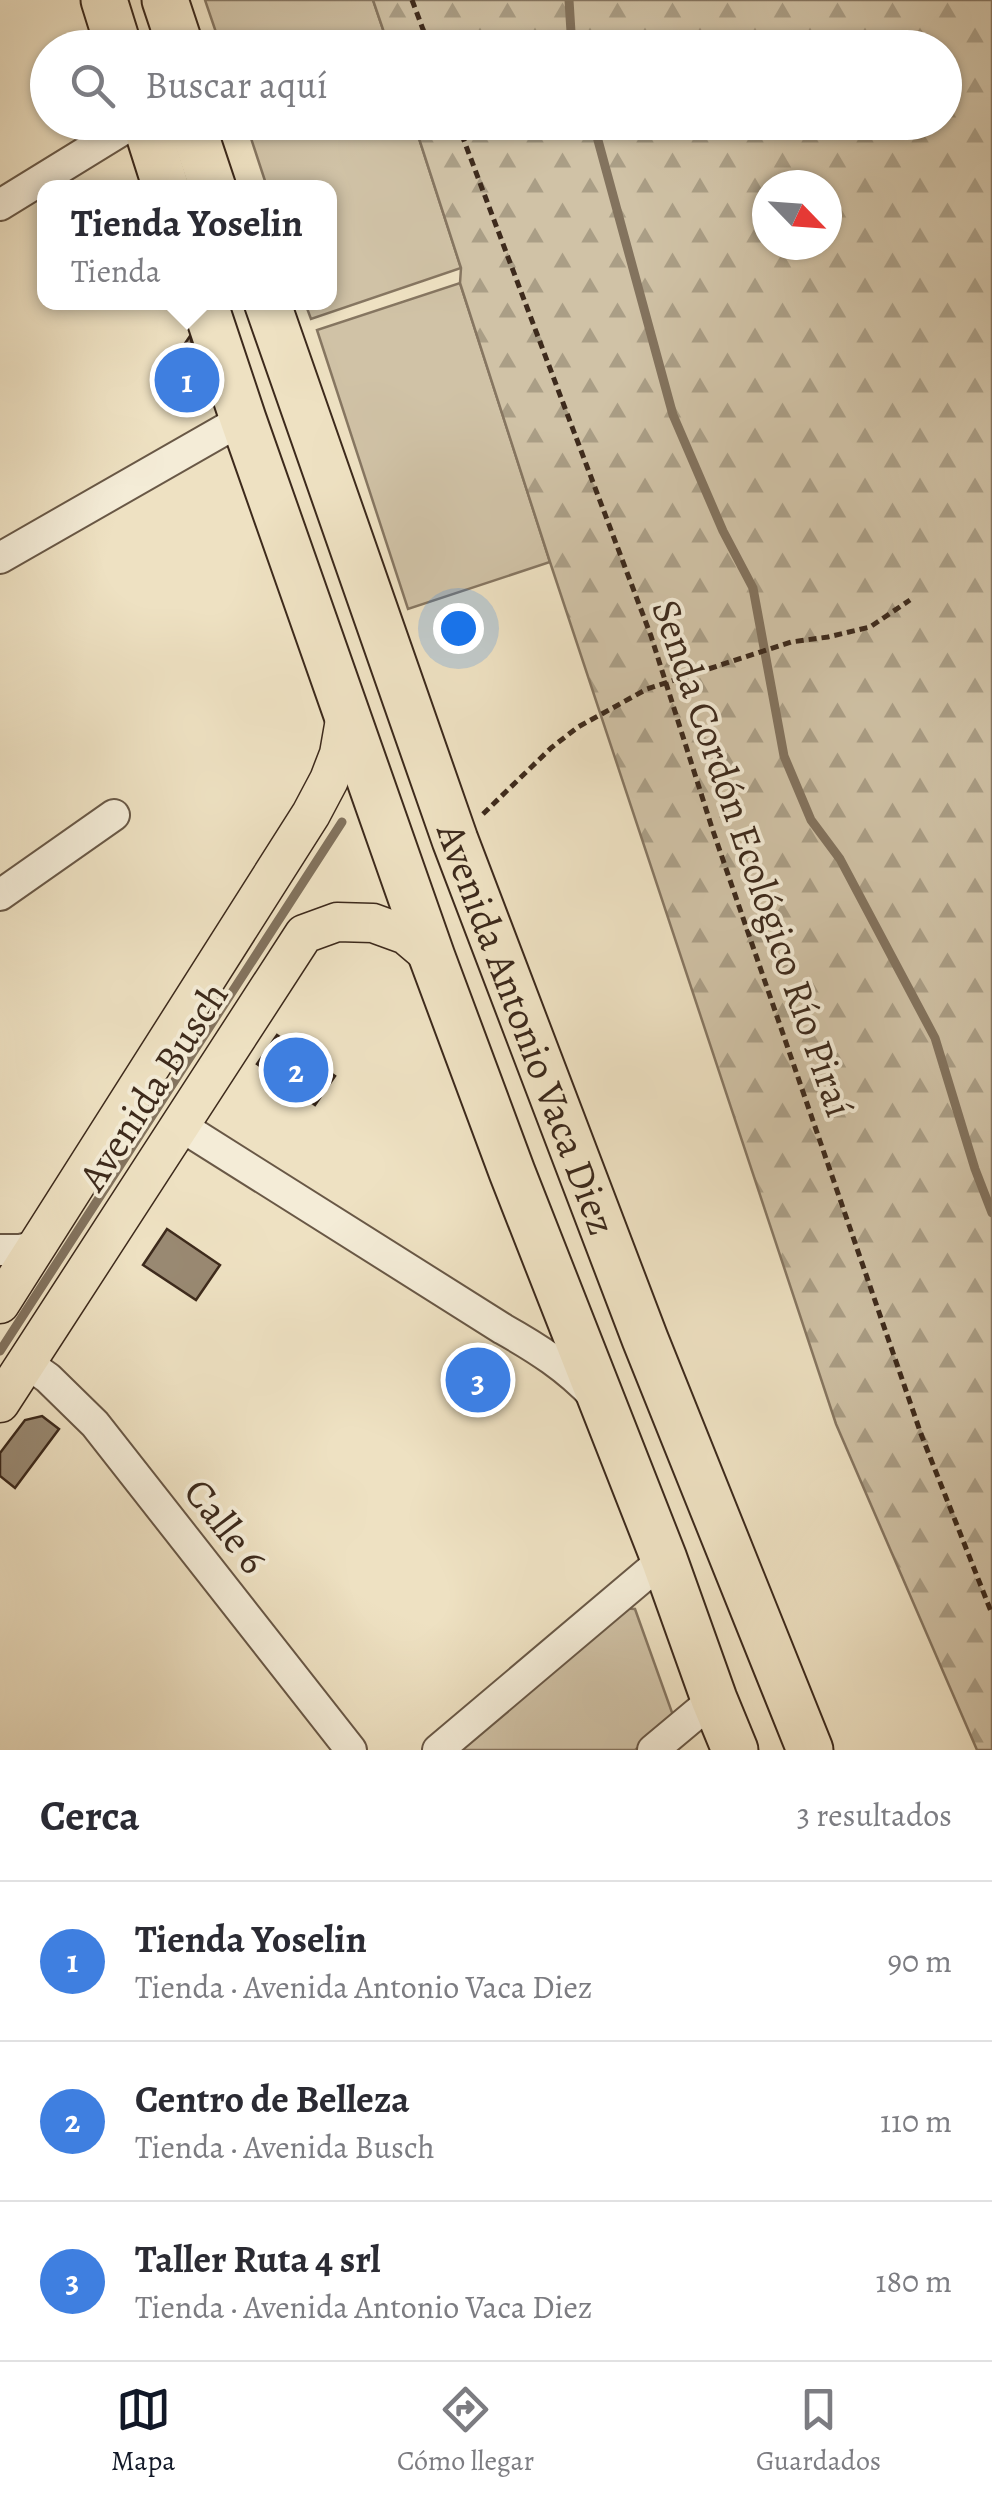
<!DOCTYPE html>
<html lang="es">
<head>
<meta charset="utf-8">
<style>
  :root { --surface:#fff; --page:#f7f7f7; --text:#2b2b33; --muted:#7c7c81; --line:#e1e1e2; --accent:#111827 }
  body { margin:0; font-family:Alegreya,serif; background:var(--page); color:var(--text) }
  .compass { position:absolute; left:752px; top:170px; width:90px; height:90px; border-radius:50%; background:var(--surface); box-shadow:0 2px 8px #0004; rotate:115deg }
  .you { position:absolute; left:458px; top:628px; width:35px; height:35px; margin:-25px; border:8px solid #fff; border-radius:50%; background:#1a73e8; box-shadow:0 0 0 15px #1a73e833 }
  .badge { display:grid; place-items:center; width:65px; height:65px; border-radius:50%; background:var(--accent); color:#fff; font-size:32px; font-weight:700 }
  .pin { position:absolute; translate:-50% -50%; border:5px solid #fff; box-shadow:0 2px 10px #0006 }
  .popup { position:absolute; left:37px; top:180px; width:300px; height:130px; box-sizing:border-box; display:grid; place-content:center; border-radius:20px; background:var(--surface); filter:drop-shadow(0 2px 8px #0005); font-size:32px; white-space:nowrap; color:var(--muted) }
  .popup b { font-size:38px; color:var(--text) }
  .popup::after { content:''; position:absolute; left:50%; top:100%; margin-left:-20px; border:20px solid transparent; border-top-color:var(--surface) }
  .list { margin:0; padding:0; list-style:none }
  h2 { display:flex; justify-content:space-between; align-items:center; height:130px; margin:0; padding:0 40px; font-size:42px }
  h2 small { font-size:32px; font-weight:400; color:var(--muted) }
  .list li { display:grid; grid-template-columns:65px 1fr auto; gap:30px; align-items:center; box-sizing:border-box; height:160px; padding:0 40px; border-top:2px solid var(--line) }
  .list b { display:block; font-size:38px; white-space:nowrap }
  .list p { margin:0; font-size:32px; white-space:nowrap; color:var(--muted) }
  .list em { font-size:32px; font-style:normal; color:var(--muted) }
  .icon { flex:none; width:55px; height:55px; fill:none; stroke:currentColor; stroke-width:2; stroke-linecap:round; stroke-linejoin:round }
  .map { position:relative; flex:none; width:992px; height:1750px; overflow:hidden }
  .search { position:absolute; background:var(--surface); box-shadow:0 2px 8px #0004; left:30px; right:30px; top:30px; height:110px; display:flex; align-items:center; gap:25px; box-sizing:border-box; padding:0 35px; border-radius:55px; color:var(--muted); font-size:38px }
  .sheet { height:610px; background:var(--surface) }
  nav { display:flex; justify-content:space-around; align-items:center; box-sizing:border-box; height:140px; border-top:2px solid var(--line); background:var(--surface); font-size:28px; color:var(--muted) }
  nav a { display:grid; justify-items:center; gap:5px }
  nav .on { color:var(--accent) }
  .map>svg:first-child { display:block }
  .green { fill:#d0c2a6; stroke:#867661; stroke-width:2.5 }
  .forest { fill:url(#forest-firs); stroke:#867661; stroke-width:2.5; fill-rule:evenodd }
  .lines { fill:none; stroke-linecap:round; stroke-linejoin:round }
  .stream { stroke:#83735e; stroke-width:9 }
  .building { fill:#998972; stroke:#3d2a1c; stroke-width:2.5 }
  .minor-casing { stroke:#695846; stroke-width:34 }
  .major-casing { stroke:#3d2a1c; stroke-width:41 }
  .highway-casing { stroke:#3d2a1c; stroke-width:49 }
  .path { stroke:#3d2a1c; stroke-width:5; stroke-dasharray:8 5; stroke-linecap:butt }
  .minor { stroke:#f4ecd7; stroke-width:30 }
  .major { stroke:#eee1c2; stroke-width:38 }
  .highway { stroke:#eee1c2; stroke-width:45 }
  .labels { text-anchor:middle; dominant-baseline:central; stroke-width:8; stroke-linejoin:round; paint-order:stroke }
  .street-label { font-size:40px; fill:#3d2a1c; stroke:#f4ecd7 }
</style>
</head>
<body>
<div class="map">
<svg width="992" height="1750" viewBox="0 0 992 1750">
  <defs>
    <pattern id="forest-firs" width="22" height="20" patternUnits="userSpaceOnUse" patternTransform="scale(2.5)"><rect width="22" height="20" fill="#d0c2a6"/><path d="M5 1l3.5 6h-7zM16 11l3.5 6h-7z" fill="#aa9e86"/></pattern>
  </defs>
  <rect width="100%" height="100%" fill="#eee1c2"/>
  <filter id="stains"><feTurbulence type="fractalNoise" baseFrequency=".002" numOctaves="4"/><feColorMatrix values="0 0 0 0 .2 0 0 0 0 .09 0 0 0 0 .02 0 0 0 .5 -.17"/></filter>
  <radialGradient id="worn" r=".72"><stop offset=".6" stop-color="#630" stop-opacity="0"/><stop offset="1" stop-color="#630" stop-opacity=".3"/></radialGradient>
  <!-- green -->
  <path class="green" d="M205,0H373L389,47H221Z
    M246,123H414L461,268L311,319L305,303L330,302V188L267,187Z
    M460,283L550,562L408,609L317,330Z
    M619,1608L635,1609L674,1718L635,1750H456Z"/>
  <!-- forest -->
  <path class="forest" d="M373,0H992V1750H977L836,1424L550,562L460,283L461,268L414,123L944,122V48L389,47ZM767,185H827V245H767Z"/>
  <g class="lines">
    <!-- stream -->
    <path class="stream" d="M569,0L572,48
      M593,122L673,415L723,531L753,588L784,756L811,820L840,859L935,1038L975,1169L992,1213
      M0,1351L342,822"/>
  </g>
  <!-- building -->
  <path class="building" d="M190,336L206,400L183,413L156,386Z
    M277,1035L335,1076L315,1105L257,1064Z
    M167,1229L220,1265L196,1300L143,1265Z
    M42,1416L59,1429L15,1488L0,1476V1453L25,1420Z"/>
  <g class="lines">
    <!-- minor casing -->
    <g class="minor-casing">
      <path id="minor" d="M0,205L135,122
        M0,558L243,419
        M0,895L114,815
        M181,1126L503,1329C537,1348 568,1368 594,1396
        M0,1250H20L36,1246
        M27,1363L48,1378L95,1424L351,1750
        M438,1750L664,1559
        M653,1750L714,1699"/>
    </g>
    <!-- major casing -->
    <g class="major-casing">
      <path id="major" d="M0,1304L311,814L329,780L339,754L346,714
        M0,1403L304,934L337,922L373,923L406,935L432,957"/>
    </g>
    <!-- highway casing -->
    <g class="highway-casing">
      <g id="highway">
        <path d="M104,0L119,48"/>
        <path d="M165,0L181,48"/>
        <path d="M145,122L166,188"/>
        <path d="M191,122L213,188"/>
        <path d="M204,302L243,419L432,957L512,1172L664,1559L714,1699L735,1750"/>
        <path id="s1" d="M267,302L455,840L645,1339L810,1750"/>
      </g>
    </g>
    <!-- path -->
    <path class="path" d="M412,0L430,48
      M457,122L651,636L712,828L921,1434L992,1614
      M483,814L551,748L578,727L647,689L791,642L828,637L870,627L910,600"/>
    <!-- minor -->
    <use href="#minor" class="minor"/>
    <!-- major -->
    <use href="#major" class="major"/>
    <!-- highway -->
    <use href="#highway" class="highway"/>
  </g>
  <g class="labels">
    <!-- street labels -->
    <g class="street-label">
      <text transform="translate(753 858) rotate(71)">Senda Cordón Ecológico Río Piraí</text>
      <text stroke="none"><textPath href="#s1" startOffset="772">Avenida Antonio Vaca Diez</textPath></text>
      <text transform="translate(153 1086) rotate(-57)">Avenida Busch</text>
      <text transform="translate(226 1526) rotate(52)">Calle 6</text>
    </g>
  </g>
  <rect width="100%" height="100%" filter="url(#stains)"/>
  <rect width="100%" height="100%" fill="url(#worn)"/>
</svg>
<svg class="compass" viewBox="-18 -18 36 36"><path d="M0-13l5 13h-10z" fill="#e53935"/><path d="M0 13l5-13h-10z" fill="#7c7c81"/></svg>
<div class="you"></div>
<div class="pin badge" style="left:187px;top:380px;background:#3f7fe0">1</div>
<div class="popup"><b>Tienda Yoselin</b>Tienda</div>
<div class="pin badge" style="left:296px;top:1070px;background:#3f7fe0">2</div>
<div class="pin badge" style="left:478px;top:1380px;background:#3f7fe0">3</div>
<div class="search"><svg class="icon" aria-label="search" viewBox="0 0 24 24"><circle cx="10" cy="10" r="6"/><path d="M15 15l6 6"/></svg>Buscar aquí</div>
</div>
<section class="sheet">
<h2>Cerca<small>3 resultados</small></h2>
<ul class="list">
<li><span class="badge" style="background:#3f7fe0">1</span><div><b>Tienda Yoselin</b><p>Tienda · Avenida Antonio Vaca Diez</p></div><em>90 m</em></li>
<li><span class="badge" style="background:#3f7fe0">2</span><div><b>Centro de Belleza</b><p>Tienda · Avenida Busch</p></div><em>110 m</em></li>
<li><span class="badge" style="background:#3f7fe0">3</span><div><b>Taller Ruta 4 srl</b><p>Tienda · Avenida Antonio Vaca Diez</p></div><em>180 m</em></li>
</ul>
</section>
<nav>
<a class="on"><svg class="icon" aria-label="map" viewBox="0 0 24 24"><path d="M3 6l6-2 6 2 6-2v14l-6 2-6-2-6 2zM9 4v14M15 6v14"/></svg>Mapa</a>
<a><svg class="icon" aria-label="directions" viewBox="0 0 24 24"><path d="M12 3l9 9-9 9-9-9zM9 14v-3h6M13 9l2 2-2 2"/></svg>Cómo llegar</a>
<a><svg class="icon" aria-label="saved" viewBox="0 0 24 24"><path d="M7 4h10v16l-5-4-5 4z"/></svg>Guardados</a>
</nav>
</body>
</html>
